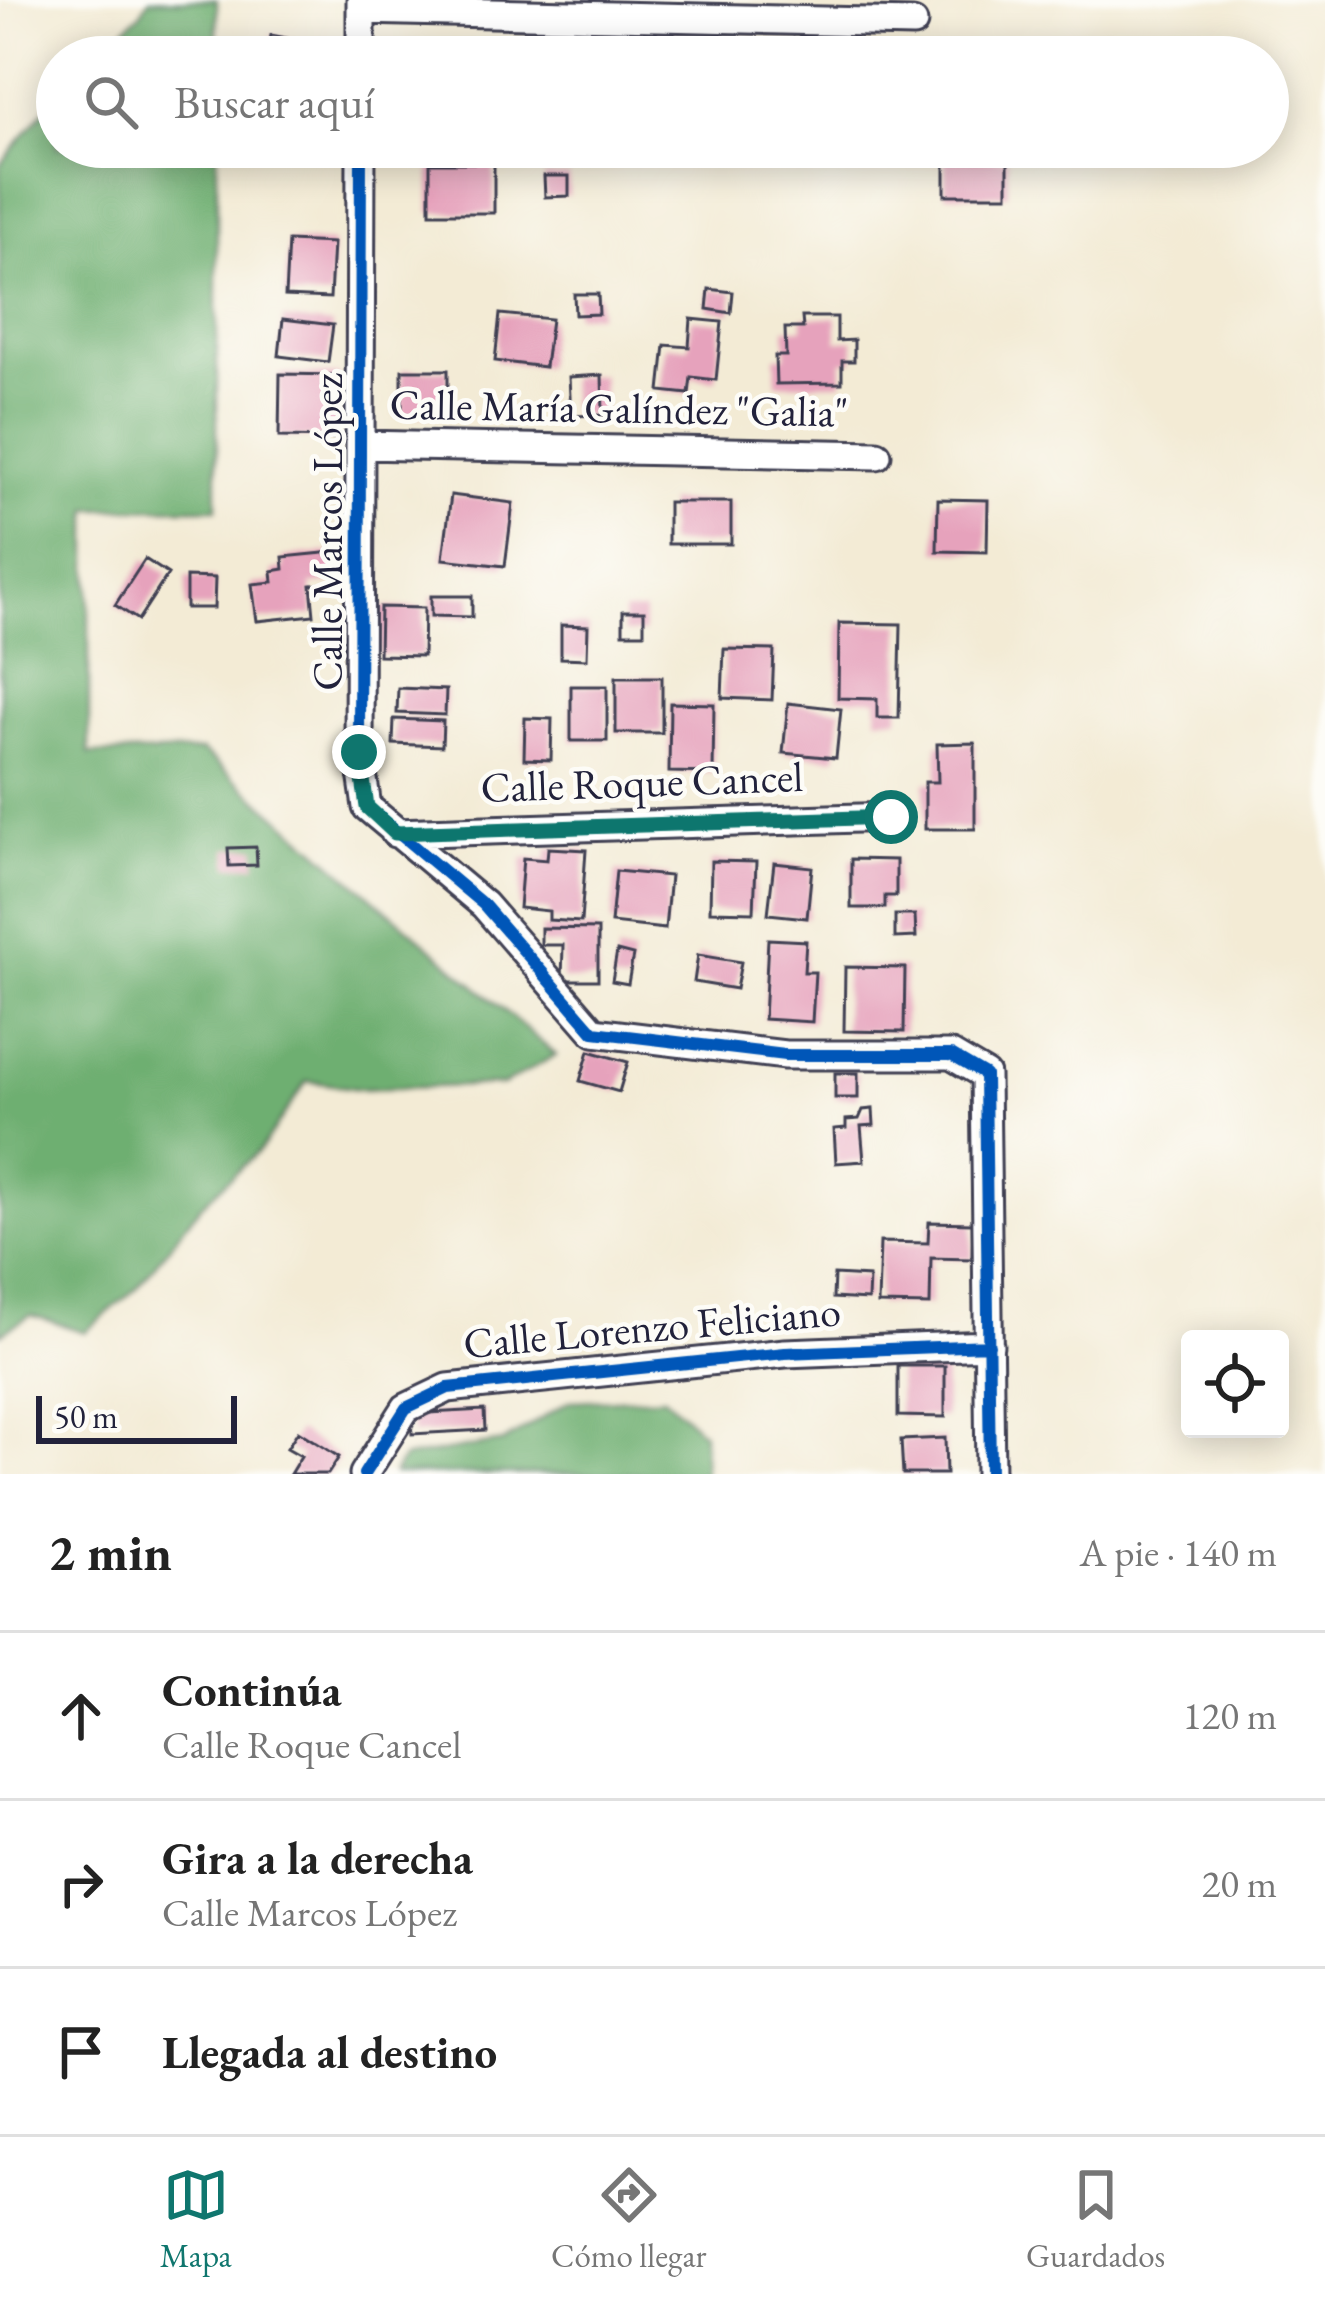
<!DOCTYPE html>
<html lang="es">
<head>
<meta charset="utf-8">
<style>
  :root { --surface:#fff; --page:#f6f6f6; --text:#222; --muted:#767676; --line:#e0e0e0; --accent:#0f766e }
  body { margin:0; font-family:"EB Garamond",serif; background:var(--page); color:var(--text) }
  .controls { position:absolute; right:36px; bottom:36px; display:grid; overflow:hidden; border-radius:12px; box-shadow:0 6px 30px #0003 }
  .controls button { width:108px; height:108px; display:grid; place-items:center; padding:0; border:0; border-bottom:3px solid var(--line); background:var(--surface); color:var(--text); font:60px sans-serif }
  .scale { position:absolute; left:36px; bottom:30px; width:201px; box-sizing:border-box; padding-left:12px; border:6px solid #22223b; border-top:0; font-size:33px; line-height:42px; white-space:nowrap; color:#22223b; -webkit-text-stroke:9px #fdfcf7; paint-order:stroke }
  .stop { position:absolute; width:36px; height:36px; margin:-27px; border:9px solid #0f766e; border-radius:50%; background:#fff }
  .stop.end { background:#0f766e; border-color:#fff; box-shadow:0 3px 12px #0008 }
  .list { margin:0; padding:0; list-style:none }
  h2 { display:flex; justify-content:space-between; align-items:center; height:156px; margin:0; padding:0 48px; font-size:51px }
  h2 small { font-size:39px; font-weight:400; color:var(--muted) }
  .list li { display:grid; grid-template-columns:78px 1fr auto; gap:36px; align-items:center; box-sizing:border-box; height:168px; padding:0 48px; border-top:3px solid var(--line) }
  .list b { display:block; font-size:45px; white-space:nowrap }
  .list p { margin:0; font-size:39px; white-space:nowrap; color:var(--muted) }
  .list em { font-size:39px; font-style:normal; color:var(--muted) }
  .icon { flex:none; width:66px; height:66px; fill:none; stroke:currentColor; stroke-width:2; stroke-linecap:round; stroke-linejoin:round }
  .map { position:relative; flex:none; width:1325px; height:1474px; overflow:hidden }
  .search { position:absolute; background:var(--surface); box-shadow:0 6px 30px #0003; left:36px; right:36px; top:36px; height:132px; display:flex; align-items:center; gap:30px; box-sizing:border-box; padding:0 42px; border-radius:66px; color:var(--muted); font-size:45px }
  .sheet { height:660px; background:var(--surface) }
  nav { display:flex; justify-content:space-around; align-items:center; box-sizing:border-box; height:168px; border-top:3px solid var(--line); background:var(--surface); font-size:33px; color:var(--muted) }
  nav a { display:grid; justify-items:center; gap:6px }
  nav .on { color:var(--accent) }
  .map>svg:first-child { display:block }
  .forest { fill:#6eaf71; stroke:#486856; stroke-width:3 }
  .building { fill:#e6a2bc }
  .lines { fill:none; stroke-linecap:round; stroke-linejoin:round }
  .minor-casing { stroke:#414052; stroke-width:33 }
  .minor { stroke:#fff; stroke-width:27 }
  .cycleway-casing { stroke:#fdfcf7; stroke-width:20 }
  .cycleway { stroke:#0057b8; stroke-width:12 }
  .route { stroke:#0f766e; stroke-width:15 }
  .labels { text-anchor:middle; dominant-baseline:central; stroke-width:9; stroke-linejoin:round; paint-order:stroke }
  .street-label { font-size:42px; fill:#22223b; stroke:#fdfcf7 }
</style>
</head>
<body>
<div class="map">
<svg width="1325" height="1474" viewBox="0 0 1325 1474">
  <rect width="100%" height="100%" fill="#fdfcf7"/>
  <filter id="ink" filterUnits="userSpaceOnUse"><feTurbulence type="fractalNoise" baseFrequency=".00833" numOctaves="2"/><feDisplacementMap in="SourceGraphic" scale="24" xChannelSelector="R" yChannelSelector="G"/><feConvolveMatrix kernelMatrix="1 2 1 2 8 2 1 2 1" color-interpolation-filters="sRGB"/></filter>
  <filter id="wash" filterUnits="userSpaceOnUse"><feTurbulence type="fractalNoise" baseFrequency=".004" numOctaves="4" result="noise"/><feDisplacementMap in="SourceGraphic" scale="48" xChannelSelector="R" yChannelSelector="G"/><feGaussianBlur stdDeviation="2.7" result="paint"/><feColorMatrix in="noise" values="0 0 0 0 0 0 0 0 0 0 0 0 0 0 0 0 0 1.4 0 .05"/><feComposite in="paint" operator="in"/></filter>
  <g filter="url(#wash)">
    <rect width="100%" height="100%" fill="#f3ebd5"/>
    <!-- forest -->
    <path class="forest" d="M149,0H217V57H95L139,15Z
      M57,94V147H217V508L89,509V754L202,751L556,1055L503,1085L359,1089L307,1081L261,1149L200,1206L137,1288L85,1332L31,1315L0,1334V165Z
      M664,1397L703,1433L704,1474H393L403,1458L503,1442L570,1401Z"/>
    <g id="blocks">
      <!-- building -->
      <path class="building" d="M271,35L312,43L309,57H267Z
        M442,47H495V57H442Z
        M945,149H980V159H1008V195H945Z
        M430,163H494V213H430Z
        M544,176H569V196L545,197Z
        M288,241L333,243L330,298L285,296Z
        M709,289L733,292L731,313L707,309Z
        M574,294H598L599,314L575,315Z
        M500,314L551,319L545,367L495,361Z
        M802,317H837V341L854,340V361H842V383L776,384L775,356H786L785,328H803Z
        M283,319L333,325L328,362L279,356Z
        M691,319L722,322L716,380L691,377L689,394L660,391L665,345L689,347Z
        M402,370H448V415H402Z
        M280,374L339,375L338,438L279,437Z
        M602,375L603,415L571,416L569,377Z
        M451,495L513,503L505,566L443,559Z
        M938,499L988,500L987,552L937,551Z
        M668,502H731V544H668Z
        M334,552L337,582L311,585L314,615L257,621L252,584L273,582L272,571L284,569L283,557Z
        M145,559L168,574L138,620L115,605Z
        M186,577L215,578L214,608H186Z
        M431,596H472V617L431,616Z
        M380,607L424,608L423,656L379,655Z
        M623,611H644V633H623Z
        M839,623L901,624L899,718H877V699L838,698Z
        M561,625L588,626L587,659L561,658Z
        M724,649L774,650L772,700L722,698Z
        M616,677H662V733H616Z
        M571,686H607V741H571Z
        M398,688L446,690L445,715L397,713Z
        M670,703L714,704L713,773L669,772Z
        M788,703L841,709L836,758L783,753Z
        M525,718L552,719L551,760L524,759Z
        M394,719L443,721L442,746L393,744Z
        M975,743V829H925V782H938L937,744Z
        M256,847L257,865L229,866L228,848Z
        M548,848L586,850L581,922L549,920V911L519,908L523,858L547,860Z
        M851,859L896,860V896H885V908H851Z
        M711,861L756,862L754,912L710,911Z
        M774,863L812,867L807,918L768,914Z
        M616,871L670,876L665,929L611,923Z
        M895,915H915L916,937L895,938Z
        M541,928L598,929V980H562L563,945H541Z
        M768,939L806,941L804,972H815L812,1022L764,1019Z
        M617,951L633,955L628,984L612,981Z
        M698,955L741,962L736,989L694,982Z
        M845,967L905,968L904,1032L844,1031Z
        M589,1051L628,1062L619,1092L580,1081Z
        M835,1073H858V1098H835Z
        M873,1109L874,1125L861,1126L864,1161L836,1163L834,1129L846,1128V1120L859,1119L863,1110Z
        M929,1222L973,1223L972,1259L931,1258L930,1305L878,1304L880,1242L928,1243Z
        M834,1275L869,1277L868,1300L833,1298Z
        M898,1366H945V1417L898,1416Z
        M484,1410L485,1430L412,1434L411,1414Z
        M298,1431L339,1457L328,1474H290L301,1456L287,1448Z
        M945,1438L946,1474H903L901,1440Z"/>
    </g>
  </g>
  <g filter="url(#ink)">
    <use href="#blocks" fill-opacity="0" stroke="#414052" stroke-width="3"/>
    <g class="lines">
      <!-- minor casing -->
      <g class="minor-casing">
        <path id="minor" d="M361,10L913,23
          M361,57V0
          M361,147L359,752L367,807L484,905L594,1032L785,1055H951L985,1075L990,1474
          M360,445L877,455
          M395,833L891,817
          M364,1474L406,1408L448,1388L785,1353L989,1345"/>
      </g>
      <!-- minor -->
      <use href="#minor" class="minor"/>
      <!-- cycleway casing -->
      <g class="cycleway-casing">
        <path id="cycleway" d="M361,147L359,752L367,807L484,905L594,1032L785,1055H951L985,1075L990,1474
          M364,1474L406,1408L448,1388L785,1353L989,1345"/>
      </g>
      <!-- cycleway -->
      <use href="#cycleway" class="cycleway"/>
    </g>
  </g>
  <g class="lines" filter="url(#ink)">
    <!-- route -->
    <path class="route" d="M359,752L367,807L395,833L891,817"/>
  </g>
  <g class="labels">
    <!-- street labels -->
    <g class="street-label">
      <text transform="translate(619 408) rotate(1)">Calle María Galíndez "Galia"</text>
      <text transform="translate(327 532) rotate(-90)">Calle Marcos López</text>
      <text transform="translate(642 782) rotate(-2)">Calle Roque Cancel</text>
      <text transform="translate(652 1327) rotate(-5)">Calle Lorenzo Feliciano</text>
    </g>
  </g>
</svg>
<div class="controls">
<button><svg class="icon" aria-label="locate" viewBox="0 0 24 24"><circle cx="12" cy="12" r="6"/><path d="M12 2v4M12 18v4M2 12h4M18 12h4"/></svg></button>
</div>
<div class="scale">50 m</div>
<div class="stop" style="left:891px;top:817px"></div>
<div class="stop end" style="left:359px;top:752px"></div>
<div class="search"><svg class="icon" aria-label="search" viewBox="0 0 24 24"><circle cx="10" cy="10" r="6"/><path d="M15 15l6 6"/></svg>Buscar aquí</div>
</div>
<section class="sheet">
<h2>2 min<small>A pie · 140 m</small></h2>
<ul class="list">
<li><svg class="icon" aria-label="ahead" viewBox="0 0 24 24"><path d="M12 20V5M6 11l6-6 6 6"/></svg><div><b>Continúa</b><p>Calle Roque Cancel</p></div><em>120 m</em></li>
<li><svg class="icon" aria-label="right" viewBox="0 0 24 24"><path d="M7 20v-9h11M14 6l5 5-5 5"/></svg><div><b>Gira a la derecha</b><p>Calle Marcos López</p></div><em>20 m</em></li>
<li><svg class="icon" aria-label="arrive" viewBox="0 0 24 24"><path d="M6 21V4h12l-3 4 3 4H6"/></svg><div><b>Llegada al destino</b></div></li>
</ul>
</section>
<nav>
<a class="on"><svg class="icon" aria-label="map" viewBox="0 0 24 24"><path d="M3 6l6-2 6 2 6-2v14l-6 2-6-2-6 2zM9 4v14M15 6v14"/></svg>Mapa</a>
<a><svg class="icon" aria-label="directions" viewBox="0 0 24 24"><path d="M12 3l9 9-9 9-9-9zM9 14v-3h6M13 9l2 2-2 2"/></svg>Cómo llegar</a>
<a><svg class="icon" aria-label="saved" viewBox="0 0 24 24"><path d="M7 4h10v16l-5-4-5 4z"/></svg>Guardados</a>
</nav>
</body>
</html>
